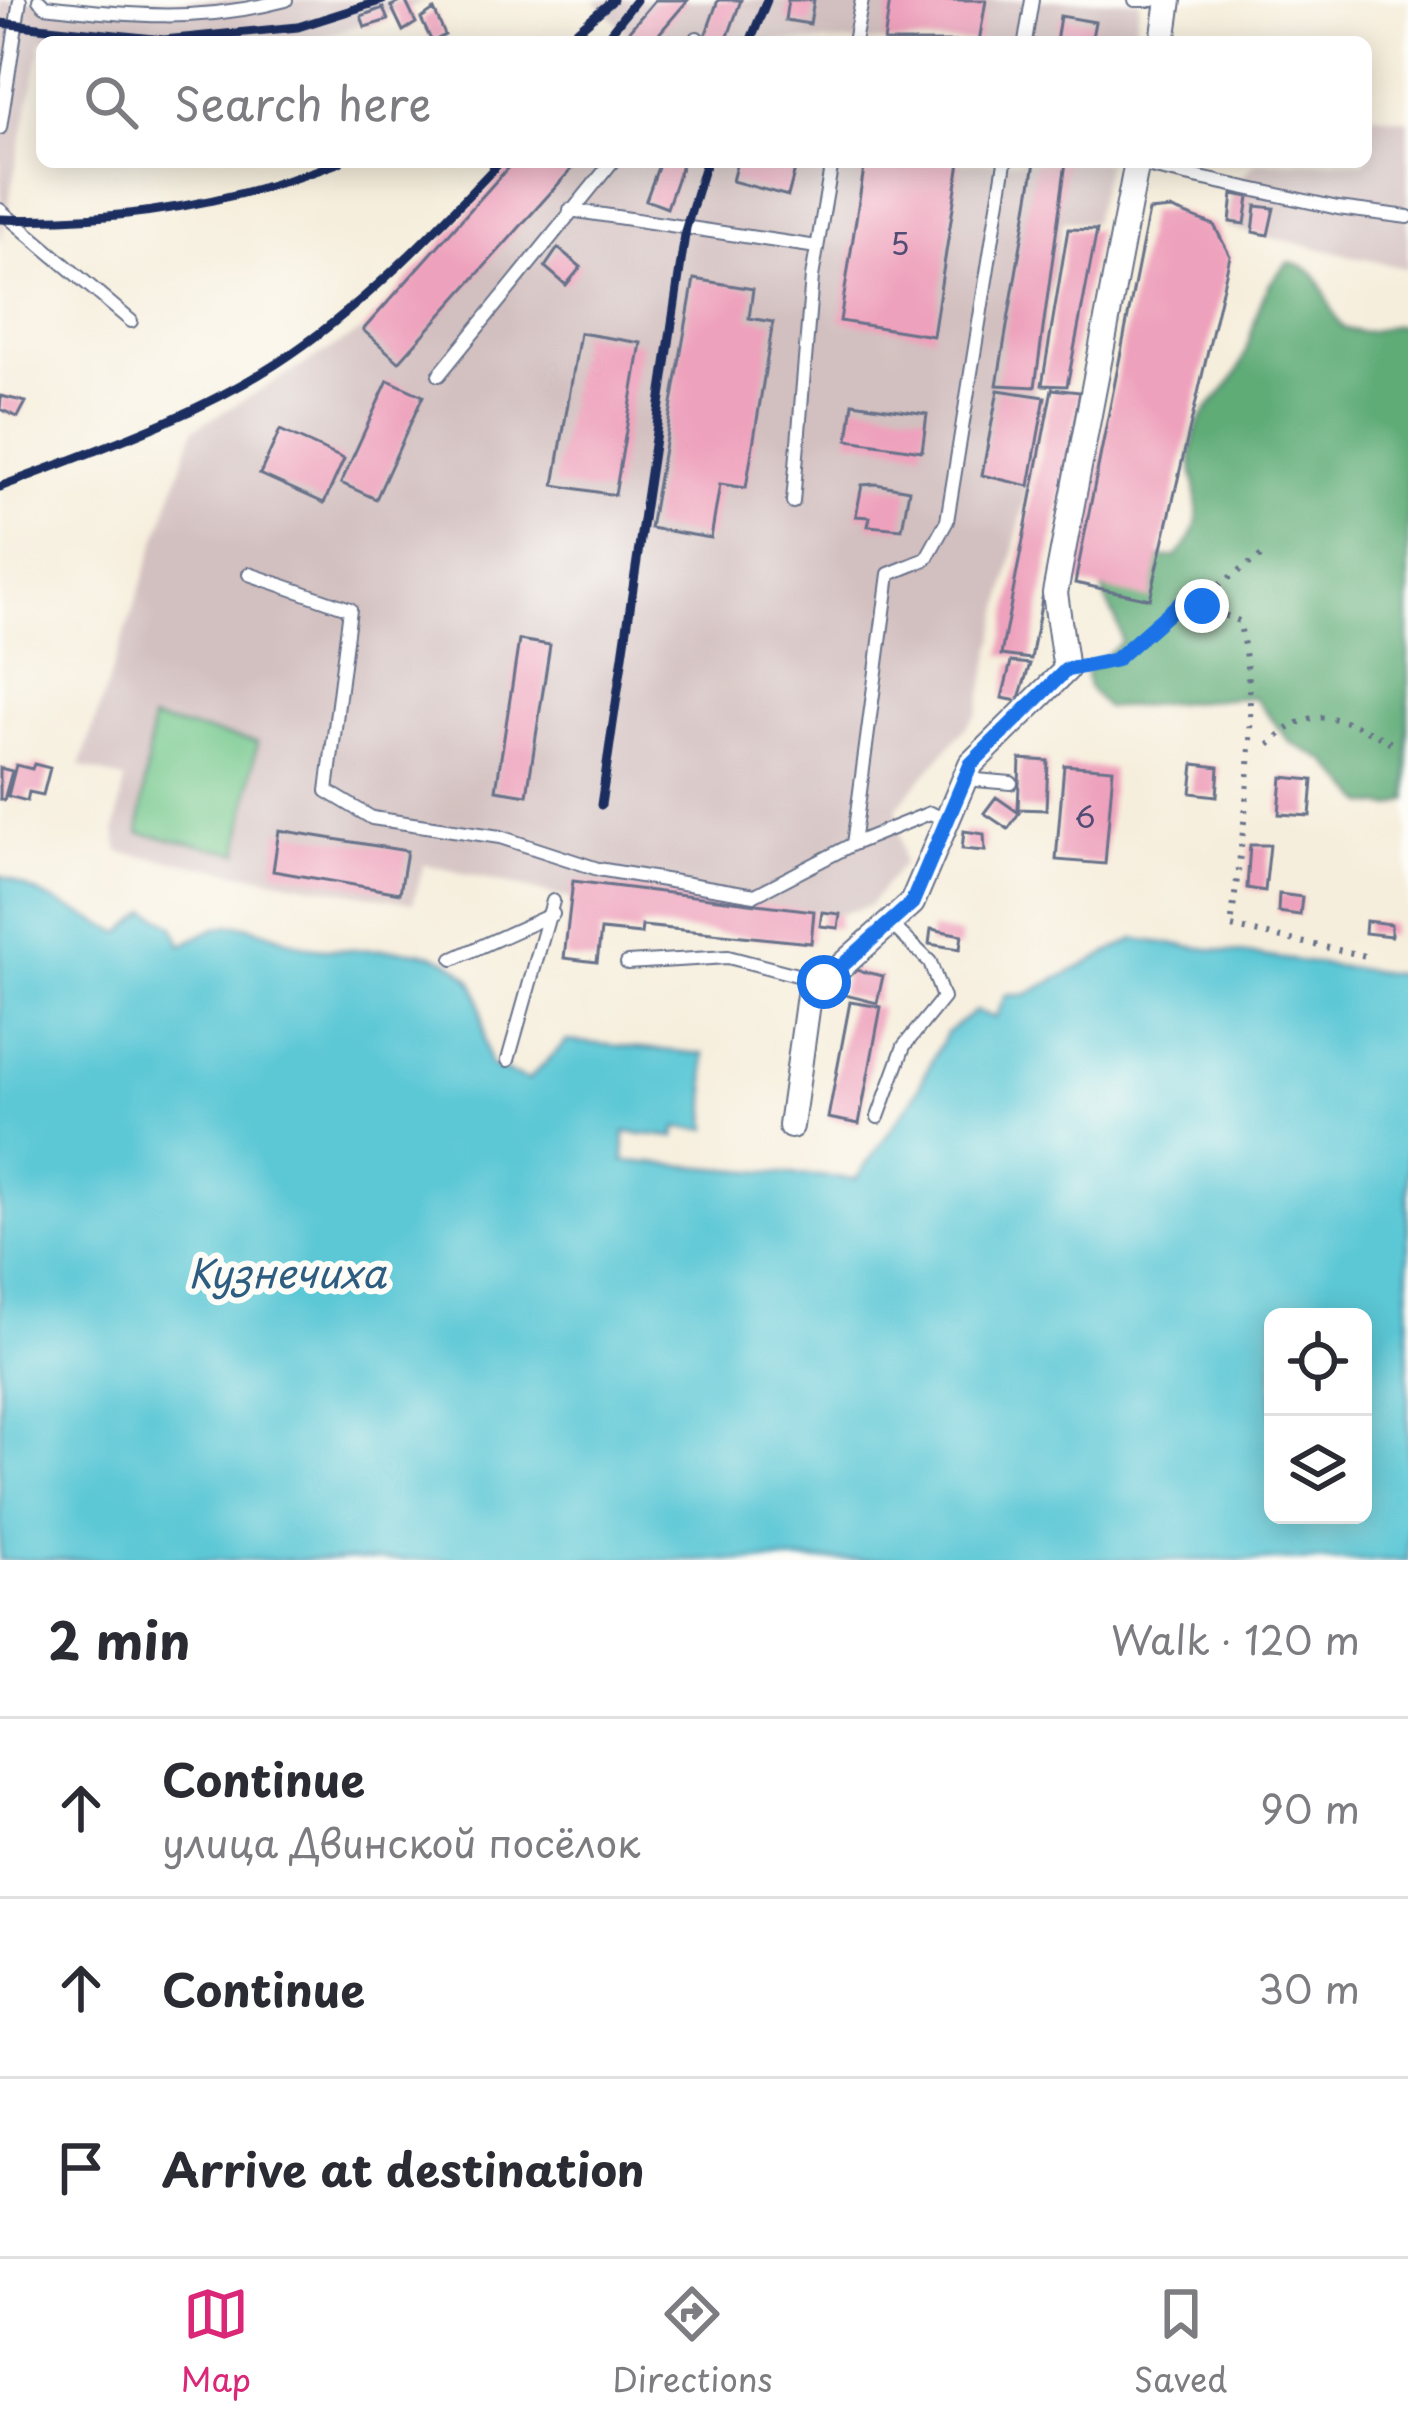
<!DOCTYPE html>
<html lang="en">
<head>
<meta charset="utf-8">
<style>
  :root { --surface:#fff; --page:#f2f2f3; --text:#2b2b33; --muted:#7c7c81; --line:#e1e1e2; --accent:#db2777 }
  body { margin:0; font-family:"Playpen Sans",sans-serif; background:var(--page); color:var(--text) }
  .controls { position:absolute; right:36px; bottom:36px; display:grid; overflow:hidden; border-radius:18px; box-shadow:0 6px 30px #0003 }
  .controls button { width:108px; height:108px; display:grid; place-items:center; padding:0; border:0; border-bottom:3px solid var(--line); background:var(--surface); color:var(--text); font:60px sans-serif }
  .stop { position:absolute; width:36px; height:36px; margin:-27px; border:9px solid #1a73e8; border-radius:50%; background:#fff }
  .stop.end { background:#1a73e8; border-color:#fff; box-shadow:0 3px 12px #0008 }
  .list { margin:0; padding:0; list-style:none }
  h2 { display:flex; justify-content:space-between; align-items:center; height:156px; margin:0; padding:0 48px; font-size:51px }
  h2 small { font-size:39px; font-weight:400; color:var(--muted) }
  .list li { display:grid; grid-template-columns:78px 1fr auto; gap:36px; align-items:center; box-sizing:border-box; height:180px; padding:0 48px; border-top:3px solid var(--line) }
  .list b { display:block; font-size:45px; white-space:nowrap }
  .list p { margin:0; font-size:39px; white-space:nowrap; color:var(--muted) }
  .list em { font-size:39px; font-style:normal; color:var(--muted) }
  .icon { flex:none; width:66px; height:66px; fill:none; stroke:currentColor; stroke-width:2; stroke-linecap:round; stroke-linejoin:round }
  .map { position:relative; flex:none; width:1408px; height:1560px; overflow:hidden }
  .search { position:absolute; background:var(--surface); box-shadow:0 6px 30px #0003; left:36px; right:36px; top:36px; height:132px; display:flex; align-items:center; gap:30px; box-sizing:border-box; padding:0 42px; border-radius:18px; color:var(--muted); font-size:45px }
  .sheet { height:696px; background:var(--surface) }
  nav { display:flex; justify-content:space-around; align-items:center; box-sizing:border-box; height:168px; border-top:3px solid var(--line); background:var(--surface); font-size:33px; color:var(--muted) }
  nav a { display:grid; justify-items:center; gap:6px }
  nav .on { color:var(--accent) }
  .map>svg:first-child { display:block }
  .industrial { fill:#d2bfbf }
  .green { fill:#73c78b; stroke:#477b74; stroke-width:3 }
  .forest { fill:#5eac77; stroke:#3c6e6a; stroke-width:3 }
  .water { fill:#5cc7d5; stroke:#3c7b9a; stroke-width:3; fill-rule:evenodd }
  .building { fill:#eea1bc }
  .lines { fill:none; stroke-linecap:round; stroke-linejoin:round }
  .lane-casing { stroke:#68728a; stroke-width:16 }
  .street-casing { stroke:#68728a; stroke-width:28 }
  .path { stroke:#68728a; stroke-width:6; stroke-dasharray:3 9; stroke-linecap:butt }
  .lane { stroke:#fff; stroke-width:12 }
  .street { stroke:#fff; stroke-width:24 }
  .rail { stroke:#1b2f5e; stroke-width:9 }
  .route { stroke:#1a73e8; stroke-width:15 }
  .labels { text-anchor:middle; dominant-baseline:central; stroke-width:12; stroke-linejoin:round; paint-order:stroke }
  .number-label { font-size:30px; fill:#504c76 }
  .water-label { font-size:39px; font-style:italic; fill:#2e5d82; stroke:#fdfcf7 }
</style>
</head>
<body>
<div class="map">
<svg width="1408" height="1560" viewBox="0 0 1408 1560">
  <rect width="100%" height="100%" fill="#fdfcf7"/>
  <filter id="ink" filterUnits="userSpaceOnUse"><feTurbulence type="fractalNoise" baseFrequency=".00833" numOctaves="2"/><feDisplacementMap in="SourceGraphic" scale="24" xChannelSelector="R" yChannelSelector="G"/><feConvolveMatrix kernelMatrix="1 2 1 2 8 2 1 2 1" color-interpolation-filters="sRGB"/></filter>
  <filter id="wash" filterUnits="userSpaceOnUse"><feTurbulence type="fractalNoise" baseFrequency=".004" numOctaves="4" result="noise"/><feDisplacementMap in="SourceGraphic" scale="48" xChannelSelector="R" yChannelSelector="G"/><feGaussianBlur stdDeviation="2.7" result="paint"/><feColorMatrix in="noise" values="0 0 0 0 0 0 0 0 0 0 0 0 0 0 0 0 0 1.4 0 .05"/><feComposite in="paint" operator="in"/></filter>
  <g filter="url(#wash)">
    <rect width="100%" height="100%" fill="#f6eedc"/>
    <!-- industrial -->
    <path class="industrial" d="M0,0H429L308,42L42,40L0,245Z
      M594,0H1140L1134,42H620L626,33Z
      M1366,113L1408,120V269L1225,227L1232,186L1257,162H1366Z
      M513,162H1107L1093,223L1063,221L1035,387L1026,496L978,713L897,807L903,863L869,906L840,914L574,881L571,899L424,864L413,903L119,852L115,831L125,780L80,766L194,429L363,330Z"/>
    <!-- green -->
    <path class="green" d="M152,720L257,742L239,853L139,833Z"/>
    <!-- forest -->
    <path class="forest" d="M1289,262C1328,269 1322,303 1343,328C1373,339 1382,322 1408,326V800L1392,807L1366,804L1326,761L1290,742L1254,697L1106,708L1088,687L1086,673L1121,642C1122,617 1099,603 1102,576L1148,559L1176,557C1220,513 1181,483 1195,433C1202,407 1226,394 1238,371C1257,332 1253,293 1289,262Z"/>
    <!-- water -->
    <path class="water" d="M0,875L121,933L148,911L173,925L181,945C195,939 210,928 224,926C253,920 287,944 315,948C363,956 430,935 468,977C488,1000 479,1039 491,1066L528,1080L567,1041L704,1054L708,1129L676,1128L675,1137L625,1132L624,1161L856,1179L914,1097L946,1033L976,1011L995,1018L1006,995H1025L1135,939L1408,976V1560H0ZM1273,1317H1363V1515H1273Z"/>
    <g id="blocks">
      <!-- building -->
      <path class="building" d="M405,0L416,23L403,31L391,6Z
        M655,0H688L652,42H637L627,33Z
        M718,0H741L726,42H703Z
        M788,0H814L810,24L785,20Z
        M890,0H986L979,42H884Z
        M383,8L388,20L365,27L361,16Z
        M434,10L445,35L432,42L421,19Z
        M1060,16L1095,22L1091,42H1056Z
        M513,162H578L399,362L363,330Z
        M660,162H683L667,208L646,200Z
        M737,162H797L788,196L732,181Z
        M865,162H960L933,336L840,321Z
        M1035,162H1066L1035,387L997,385Z
        M1233,194L1249,197L1245,224L1230,222Z
        M1256,206L1274,208L1268,235L1253,232Z
        M1172,209L1214,225L1230,256L1150,599L1075,583L1149,211Z
        M1068,229L1097,230L1067,386L1042,385Z
        M558,248L581,267L566,285L545,267Z
        M694,279L753,289L749,318L773,322L746,488L720,484L711,538L650,528Z
        M580,333L641,343L615,495L554,485Z
        M388,380L423,396L376,499L341,483Z
        M1052,389L1080,392L1031,659L1001,655Z
        M998,390L1045,397L1029,486L982,475Z
        M1,396L26,402L18,417L0,409Z
        M853,403L927,414L922,451L848,440Z
        M280,430L344,459L324,503L260,474Z
        M876,484L909,490L902,529L868,526L870,517L856,516L862,485Z
        M519,640L550,645L527,795L496,790Z
        M1011,662L1030,664L1018,701L1002,698Z
        M1020,759L1048,761L1046,810L1018,809Z
        M34,764L50,768L43,795L29,792L27,801L8,796L16,765L32,769Z
        M1194,764L1219,767L1217,796L1191,793Z
        M1064,765L1113,769L1105,864L1056,860Z
        M0,768L12,771L4,800L0,799Z
        M1282,777L1313,780L1310,816L1279,814Z
        M996,797L1019,813L1008,829L984,813Z
        M279,830L407,851L400,893L273,871Z
        M964,831L984,834L985,851L962,849Z
        M1250,845H1270L1265,891L1247,888Z
        M573,881L814,911L811,943L642,926L641,934L601,930L597,962L564,958Z
        M1279,894L1302,897L1300,915L1278,912Z
        M822,912L840,914L838,928L820,926Z
        M1366,921L1391,924V936L1365,933Z
        M931,929L962,935L960,949L929,944Z
        M847,968L883,976L877,1003L841,994Z
        M850,1002L881,1007L859,1124L828,1118Z"/>
    </g>
  </g>
  <g filter="url(#ink)">
    <use href="#blocks" fill-opacity="0" stroke="#68728a" stroke-width="3"/>
    <g class="lines">
      <!-- lane casing -->
      <g class="lane-casing">
        <path id="lane" d="M39,0L45,6C133,16 199,23 286,0
          M1135,0H1153
          M695,42L697,38
          M854,42L862,0
          M1025,42L1032,0
          M0,128L20,0
          M1136,164L1338,208L1408,217
          M0,210L131,321
          M570,210L817,247
          M439,375L612,162
          M793,502L812,277L832,162
          M249,574L350,609L327,791L372,818L500,837L598,869L755,895L853,844L889,574L926,559L947,521L1005,162
          M965,779L1011,783
          M853,844L930,813L944,819
          M453,959L553,914
          M627,963L728,957L820,981
          M508,1060L553,901
          M878,1117L904,1046L943,998L930,962L891,924"/>
      </g>
      <!-- street casing -->
      <g class="street-casing">
        <path id="street" d="M1163,42L1169,0
          M791,1126L809,995L912,903L971,764L1066,670L1055,593L1137,162"/>
      </g>
      <!-- path -->
      <path class="path" d="M1179,604L1202,606L1239,621C1263,723 1243,824 1231,927L1366,956
        M1089,665L1115,660L1179,604L1203,596L1265,553
        M1269,745C1313,700 1344,718 1393,744"/>
      <!-- lane -->
      <use href="#lane" class="lane"/>
      <!-- street -->
      <use href="#street" class="street"/>
      <!-- rail -->
      <path class="rail" d="M0,23L164,40L298,27L383,0
        M564,42L613,0
        M603,42L636,0
        M750,42L767,0
        M0,219C116,223 231,204 340,162
        M0,487C93,451 192,418 276,364C361,309 431,235 500,162
        M601,805L686,228L706,162"/>
    </g>
  </g>
  <g class="lines" filter="url(#ink)">
    <!-- route -->
    <path class="route" d="M824,982L912,903L971,764L1066,670L1115,660L1179,604L1202,606"/>
  </g>
  <g class="labels">
    <!-- number labels -->
    <g class="number-label">
      <text x="900" y="242">5</text>
      <text x="1085" y="815">6</text>
    </g>
    <!-- water labels -->
    <g class="water-label">
      <text x="287" y="1271">Кузнечиха</text>
    </g>
  </g>
</svg>
<div class="controls">
<button><svg class="icon" aria-label="locate" viewBox="0 0 24 24"><circle cx="12" cy="12" r="6"/><path d="M12 2v4M12 18v4M2 12h4M18 12h4"/></svg></button>
<button><svg class="icon" aria-label="layers" viewBox="0 0 24 24"><path d="M12 4l9 5-9 5-9-5zM3 14l9 5 9-5"/></svg></button>
</div>
<div class="stop" style="left:824px;top:982px"></div>
<div class="stop end" style="left:1202px;top:606px"></div>
<div class="search"><svg class="icon" aria-label="search" viewBox="0 0 24 24"><circle cx="10" cy="10" r="6"/><path d="M15 15l6 6"/></svg>Search here</div>
</div>
<section class="sheet">
<h2>2 min<small>Walk · 120 m</small></h2>
<ul class="list">
<li><svg class="icon" aria-label="ahead" viewBox="0 0 24 24"><path d="M12 20V5M6 11l6-6 6 6"/></svg><div><b>Continue</b><p>улица Двинской посёлок</p></div><em>90 m</em></li>
<li><svg class="icon" aria-label="ahead" viewBox="0 0 24 24"><path d="M12 20V5M6 11l6-6 6 6"/></svg><div><b>Continue</b></div><em>30 m</em></li>
<li><svg class="icon" aria-label="arrive" viewBox="0 0 24 24"><path d="M6 21V4h12l-3 4 3 4H6"/></svg><div><b>Arrive at destination</b></div></li>
</ul>
</section>
<nav>
<a class="on"><svg class="icon" aria-label="map" viewBox="0 0 24 24"><path d="M3 6l6-2 6 2 6-2v14l-6 2-6-2-6 2zM9 4v14M15 6v14"/></svg>Map</a>
<a><svg class="icon" aria-label="directions" viewBox="0 0 24 24"><path d="M12 3l9 9-9 9-9-9zM9 14v-3h6M13 9l2 2-2 2"/></svg>Directions</a>
<a><svg class="icon" aria-label="saved" viewBox="0 0 24 24"><path d="M7 4h10v16l-5-4-5 4z"/></svg>Saved</a>
</nav>
</body>
</html>
